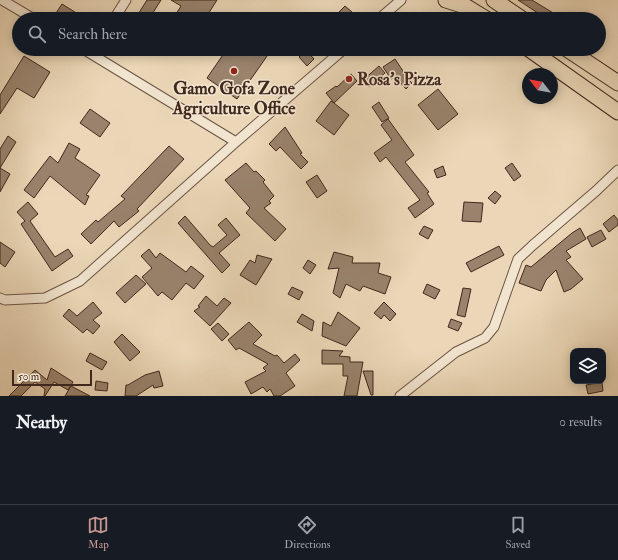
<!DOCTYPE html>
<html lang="en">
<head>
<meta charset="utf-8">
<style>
  :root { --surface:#171b24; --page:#242831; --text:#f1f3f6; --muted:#9ea1a6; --line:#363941; --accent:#c59692 }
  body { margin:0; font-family:"IM FELL Double Pica",serif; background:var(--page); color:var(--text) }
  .controls { position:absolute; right:12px; bottom:12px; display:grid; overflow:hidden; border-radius:8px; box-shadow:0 2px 10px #0003 }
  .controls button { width:36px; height:36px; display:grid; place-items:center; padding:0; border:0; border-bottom:1px solid var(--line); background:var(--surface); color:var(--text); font:20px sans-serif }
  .compass { position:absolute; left:522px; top:68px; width:36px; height:36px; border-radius:50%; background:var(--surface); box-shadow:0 2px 10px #0003; rotate:301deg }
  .scale { position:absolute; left:12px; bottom:10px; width:80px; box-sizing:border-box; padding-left:4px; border:2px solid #41281d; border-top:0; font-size:11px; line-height:14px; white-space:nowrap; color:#41281d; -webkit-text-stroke:3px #f2e5d0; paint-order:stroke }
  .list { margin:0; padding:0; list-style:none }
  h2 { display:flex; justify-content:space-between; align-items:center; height:52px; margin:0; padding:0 16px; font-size:17px }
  h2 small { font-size:13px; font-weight:400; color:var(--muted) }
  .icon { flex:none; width:22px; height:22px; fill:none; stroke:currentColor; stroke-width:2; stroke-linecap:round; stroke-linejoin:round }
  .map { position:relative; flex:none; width:618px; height:396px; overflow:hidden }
  .search { position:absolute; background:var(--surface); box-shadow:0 2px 10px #0003; left:12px; right:12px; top:12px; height:44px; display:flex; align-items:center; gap:10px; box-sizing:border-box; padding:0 14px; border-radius:22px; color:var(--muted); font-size:15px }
  .sheet { height:108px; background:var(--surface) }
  nav { display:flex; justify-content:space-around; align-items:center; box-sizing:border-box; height:56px; border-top:1px solid var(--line); background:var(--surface); font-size:11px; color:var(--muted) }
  nav a { display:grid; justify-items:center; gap:2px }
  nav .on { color:var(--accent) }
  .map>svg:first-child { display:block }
  .building { fill:#99836d; stroke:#41281d }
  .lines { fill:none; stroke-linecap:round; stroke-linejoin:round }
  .minor-casing { stroke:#6c5444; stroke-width:11 }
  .trunk-casing { stroke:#41281d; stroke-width:17 }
  .minor { stroke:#f2e5d0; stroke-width:9 }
  .trunk { stroke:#ebd7b7; stroke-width:15 }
  .poi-dot { fill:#8f2418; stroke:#f2e5d0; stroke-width:1.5 }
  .labels { text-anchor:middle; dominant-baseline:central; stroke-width:3; stroke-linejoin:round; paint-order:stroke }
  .poi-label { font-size:17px; font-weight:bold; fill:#41281d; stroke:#f2e5d0; text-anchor:start }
</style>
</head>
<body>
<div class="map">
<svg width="618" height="396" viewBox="0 0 618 396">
  <rect width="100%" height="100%" fill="#ebd7b7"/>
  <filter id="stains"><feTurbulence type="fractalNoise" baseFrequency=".005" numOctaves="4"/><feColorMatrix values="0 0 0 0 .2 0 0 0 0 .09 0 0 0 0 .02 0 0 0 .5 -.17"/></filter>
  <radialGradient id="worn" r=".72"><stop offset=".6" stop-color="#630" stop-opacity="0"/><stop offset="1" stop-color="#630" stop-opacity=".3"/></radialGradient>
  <!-- building -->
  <path class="building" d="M147,0H161L149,19H135Z
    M171,0H217L205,19H173L181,6Z
    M518,0H532L563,19H547Z
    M62,4L86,19H52Z
    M345,6L360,19H343L337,14Z
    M227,49H272L237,99L207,78Z
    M306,50L314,59L307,66L299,57Z
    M24,56L50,72L34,98L17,88L0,114V95Z
    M395,59L403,71L402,72L412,83L406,89L395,77L391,79L383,67Z
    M379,66L385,73L369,87L363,80Z
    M351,74L357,81L334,103L349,115L334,135L316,121L331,101L334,103L326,93L336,86L337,87Z
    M438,89L458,114L438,130L418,105Z
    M379,102L389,118L382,122L372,107Z
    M90,109L110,123L100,137L80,123Z
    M388,119L414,155L405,162L429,192L427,193L434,204L415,218L408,208L420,200L386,157L380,162L374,153L392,140L381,125Z
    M285,127L302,153L300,154L308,162L301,169L280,147L276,151L269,144Z
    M8,136L16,142L0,168V149Z
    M69,143L80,149L75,158L100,175L86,195L89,196L85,205L50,176L34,198L24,190L50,156L58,163Z
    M169,146L184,159L137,209L139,211L119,227L114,221L91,244L81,234L96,220L98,222L125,199L121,196Z
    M246,163L254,172L256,171L265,180L263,182L274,196L269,201L271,203L264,208L286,229L275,241L246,213L250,208L225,180Z
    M512,163L521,176L514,181L505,168Z
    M443,166L446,175L437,178L434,170Z
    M0,168L10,174L0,192Z
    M317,175L327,191L317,198L306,182Z
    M495,191L501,196L495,204L488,198Z
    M28,202L38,214L30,221L55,257L68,249L73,256L52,271L21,224L25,221L17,212Z
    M464,202L483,203L481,222L462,221Z
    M614,215L618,220V225L609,232L603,224Z
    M185,216L210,245L213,247L227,235L218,225L226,218L240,235L219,253L230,265L222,273L178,223Z
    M424,226L433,230L428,239L419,234Z
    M580,228L586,239L566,251L571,257L566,260L583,279L571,289L564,292L556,270L546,280L541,291L519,283L526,265L531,267L572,233Z
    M601,230L606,239L592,247L587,237Z
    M0,242L15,252L5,267L0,263Z
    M499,246L504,255L471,272L466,263Z
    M149,249L156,258L160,253L186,272L191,266L204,276L194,289L186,283L172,300L162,292L158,296L142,277L152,268L141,256Z
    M334,252L353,257L352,263H380L378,273L391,277L385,294L363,286L360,291L346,284L340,298L333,293L339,268L328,269Z
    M257,255L272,259L256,285L240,275L250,260L255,263Z
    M308,260L316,265L310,274L303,268Z
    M136,275L146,284L125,303L116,293Z
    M427,284L440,290L435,299L423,293Z
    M292,287L303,292L299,300L288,294Z
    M463,288L471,289L465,317L457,315Z
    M206,296L217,306L224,298L231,303L210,326L194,311L200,307L198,306Z
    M93,302L102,313L93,320L100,326L93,334L87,329L83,333L63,316L69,309L77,316Z
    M384,302L396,314L390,321L384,315L381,319L374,313Z
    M338,312L360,328L346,346L322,336L323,322L331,326Z
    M302,314L314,321L312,331L297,322Z
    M451,319L462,323L458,331L448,327Z
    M249,322L262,335L253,344L275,356L277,355L284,363L295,354L300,360L286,373L295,386L280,396H274L270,389L267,392L263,387L251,394L245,382L266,371L263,368L268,364L239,348L236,350L228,340Z
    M218,323L229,334L222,341L211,329Z
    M122,334L140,352L130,361L114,342Z
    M322,350L343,351L339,356L350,357V362H363L357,396H344L348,376H343V364H322Z
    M90,353L107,362L102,370L86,361Z
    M51,368L73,382L68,390L54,382L45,396H44L45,389L35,382L21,396H9L35,370L47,380Z
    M159,371L163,386L154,388L153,385L136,396H125L126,385H128L145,375Z
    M363,371H373V395H371Z
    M96,381L108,383L107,391L95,390Z
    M602,382L603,391L588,394L586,385Z
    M71,386L90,396H65Z"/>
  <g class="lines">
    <!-- minor casing -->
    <g class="minor-casing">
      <path id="minor" d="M2,0L34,19
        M114,19L126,0
        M379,19L401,0
        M83,49L236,142
        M0,298L5,300L45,298L80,281L236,142L344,49
        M400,396L456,352L485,338L494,327L518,259L533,245L596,191L618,170"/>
    </g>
    <!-- trunk casing -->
    <g class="trunk-casing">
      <path id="trunk" d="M446,0L465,6L486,19
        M494,0L522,19
        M529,49L618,112
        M567,49L618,83"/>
    </g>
    <!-- minor -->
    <use href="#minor" class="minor"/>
    <!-- trunk -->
    <use href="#trunk" class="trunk"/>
  </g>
  <!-- markers -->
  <g class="poi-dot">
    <circle cx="234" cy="71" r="4"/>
    <circle cx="349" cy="79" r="4"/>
  </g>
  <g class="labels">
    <!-- poi labels -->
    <g class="poi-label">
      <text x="357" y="79">Rosa's Pizza</text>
      <text x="234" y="88" text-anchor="middle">Gamo Gofa Zone<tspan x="234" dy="20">Agriculture Office</tspan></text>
    </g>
  </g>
  <rect width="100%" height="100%" filter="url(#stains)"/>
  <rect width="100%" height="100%" fill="url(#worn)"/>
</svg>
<div class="controls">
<button><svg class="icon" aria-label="layers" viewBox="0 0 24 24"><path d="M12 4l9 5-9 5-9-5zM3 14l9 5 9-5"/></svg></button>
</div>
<svg class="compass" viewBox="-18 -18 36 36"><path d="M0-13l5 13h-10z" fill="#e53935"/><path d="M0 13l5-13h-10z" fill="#9ea1a6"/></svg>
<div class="scale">50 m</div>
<div class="search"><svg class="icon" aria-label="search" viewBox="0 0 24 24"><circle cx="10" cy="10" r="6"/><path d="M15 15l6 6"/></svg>Search here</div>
</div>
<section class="sheet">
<h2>Nearby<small>0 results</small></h2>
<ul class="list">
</ul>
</section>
<nav>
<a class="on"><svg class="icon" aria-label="map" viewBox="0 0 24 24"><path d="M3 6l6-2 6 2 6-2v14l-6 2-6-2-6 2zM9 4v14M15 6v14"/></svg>Map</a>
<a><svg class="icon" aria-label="directions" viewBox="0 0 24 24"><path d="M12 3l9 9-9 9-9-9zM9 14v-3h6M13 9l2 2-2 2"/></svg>Directions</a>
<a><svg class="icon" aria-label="saved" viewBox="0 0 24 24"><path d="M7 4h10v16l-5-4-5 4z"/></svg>Saved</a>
</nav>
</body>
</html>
